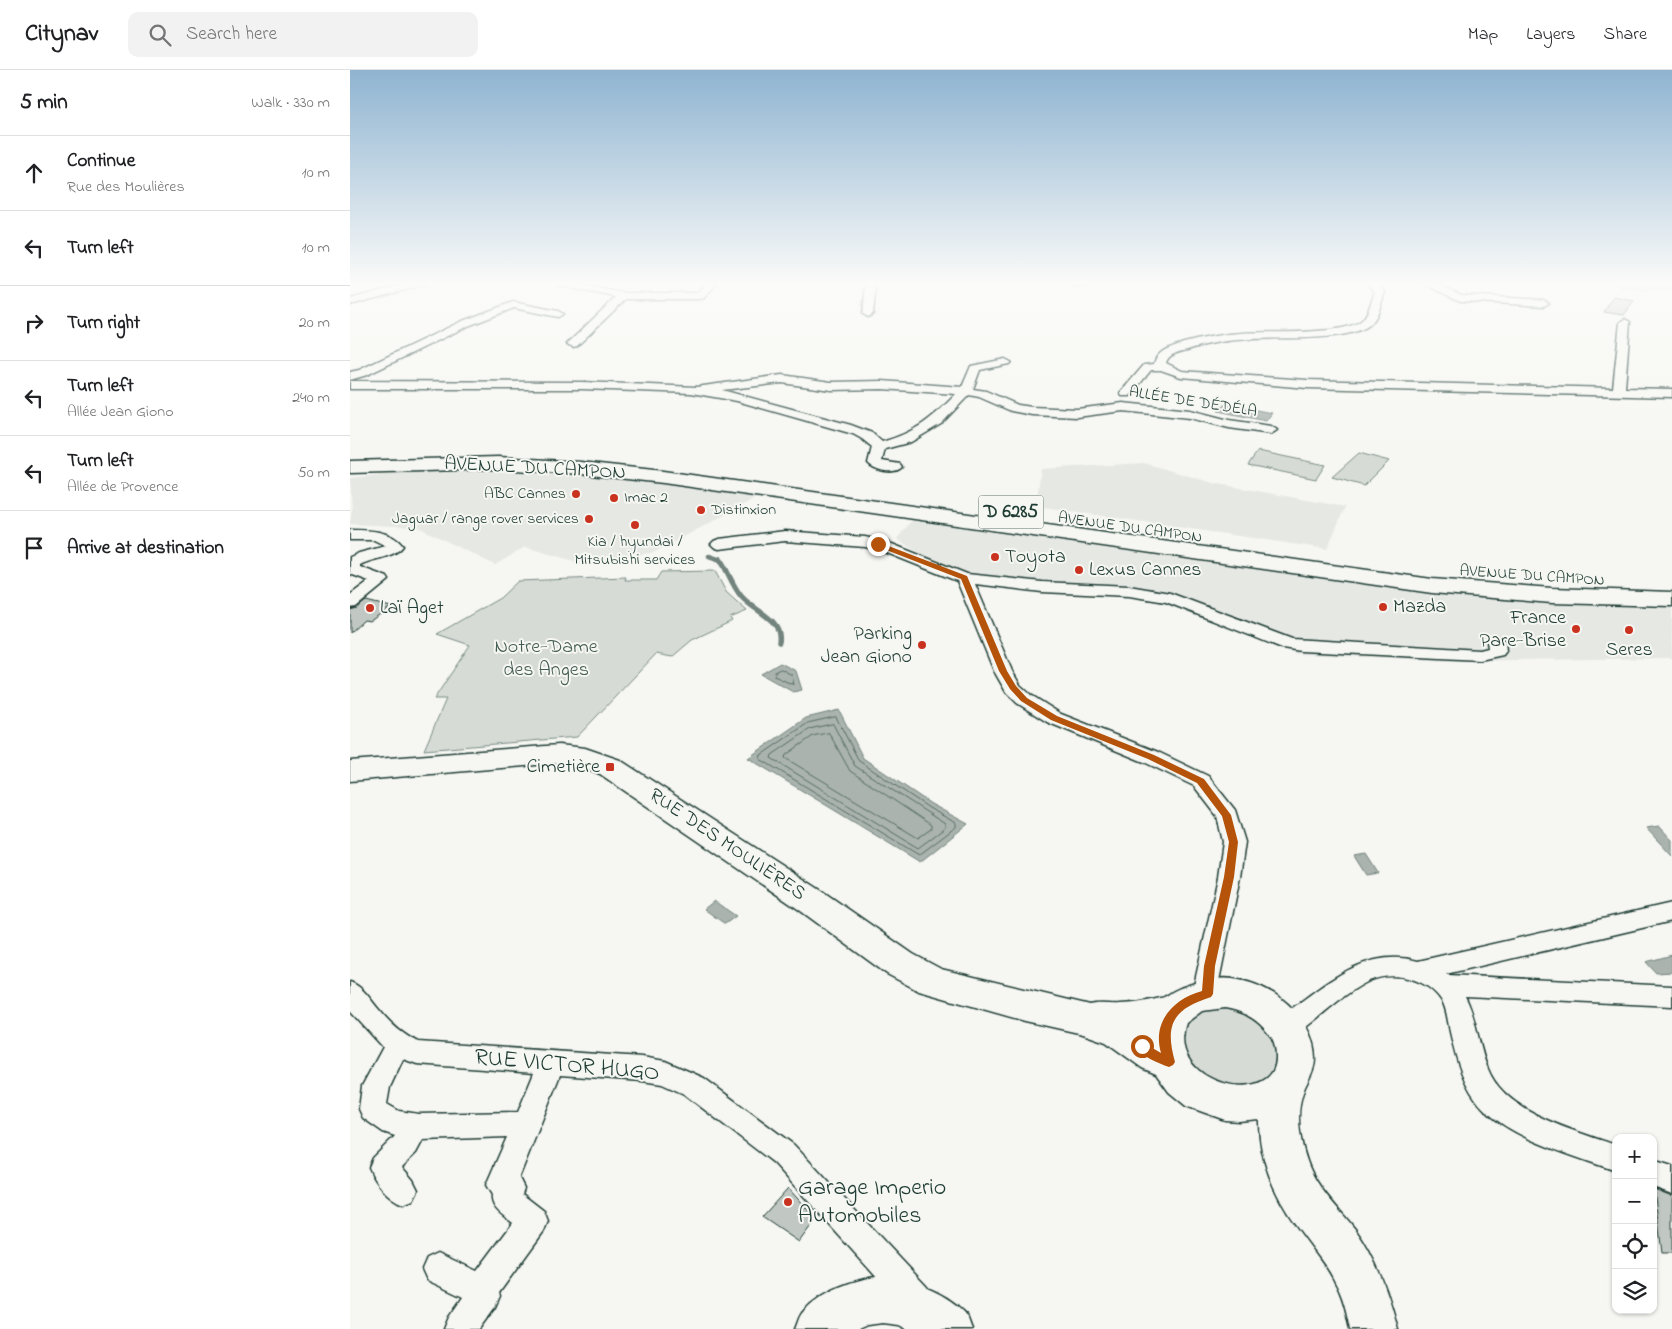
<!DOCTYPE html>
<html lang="en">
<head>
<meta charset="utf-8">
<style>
  :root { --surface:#fff; --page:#f2f2f2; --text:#202124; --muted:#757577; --line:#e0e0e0 }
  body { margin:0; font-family:"Indie Flower",sans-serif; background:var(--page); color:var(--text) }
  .controls { position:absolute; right:15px; bottom:15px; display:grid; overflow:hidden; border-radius:10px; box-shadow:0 1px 4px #0004 }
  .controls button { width:45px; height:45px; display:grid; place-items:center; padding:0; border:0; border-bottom:1px solid var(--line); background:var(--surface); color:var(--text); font:25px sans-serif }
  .stop { position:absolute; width:15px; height:15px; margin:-11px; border:4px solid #b45309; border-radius:50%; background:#fff }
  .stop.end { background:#b45309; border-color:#fff; box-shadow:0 1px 5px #0008 }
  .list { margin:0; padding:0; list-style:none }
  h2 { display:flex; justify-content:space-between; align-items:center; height:65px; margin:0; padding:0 20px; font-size:21px }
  h2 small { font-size:16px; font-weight:400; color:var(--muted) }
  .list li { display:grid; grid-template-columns:32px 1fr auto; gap:15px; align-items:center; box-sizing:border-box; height:75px; padding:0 20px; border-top:1px solid var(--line) }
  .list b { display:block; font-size:19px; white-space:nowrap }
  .list p { margin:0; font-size:16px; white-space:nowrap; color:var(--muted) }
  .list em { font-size:16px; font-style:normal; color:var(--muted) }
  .icon { flex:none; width:28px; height:28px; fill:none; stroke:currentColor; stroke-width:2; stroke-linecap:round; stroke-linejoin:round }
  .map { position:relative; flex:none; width:1322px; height:1259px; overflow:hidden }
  header { display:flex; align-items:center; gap:30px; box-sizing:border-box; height:70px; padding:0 25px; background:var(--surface); border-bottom:1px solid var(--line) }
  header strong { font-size:24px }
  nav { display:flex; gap:28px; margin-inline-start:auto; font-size:18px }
  .search { width:350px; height:45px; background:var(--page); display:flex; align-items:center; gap:12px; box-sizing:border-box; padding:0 18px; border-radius:10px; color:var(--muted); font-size:19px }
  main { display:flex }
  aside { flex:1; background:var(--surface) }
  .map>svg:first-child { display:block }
  .built { fill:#e6e8e4 }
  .green { fill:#d6dbd6; stroke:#7a8c85 }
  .water { fill:#aab3ae; stroke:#72847d }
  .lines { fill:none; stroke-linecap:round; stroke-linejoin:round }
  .shore { stroke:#576c65; stroke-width:1 }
  .stream-far1 { stroke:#72847d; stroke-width:4.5 }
  .stream { stroke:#72847d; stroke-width:5.5 }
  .building { fill:#c1c8c3; stroke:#1f3d34 }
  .street-casing { stroke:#1f3d34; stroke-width:3 }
  .secondary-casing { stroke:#1f3d34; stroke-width:3 }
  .primary-casing { stroke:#1f3d34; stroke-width:3 }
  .street { fill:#f6f6f2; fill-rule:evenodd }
  .secondary { fill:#f6f6f2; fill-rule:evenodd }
  .primary { fill:#f6f6f2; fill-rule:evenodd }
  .route { fill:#b45309 }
  .poi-dot { fill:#c8321e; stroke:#f6f6f2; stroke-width:2 }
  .labels { text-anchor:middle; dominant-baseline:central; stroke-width:4; stroke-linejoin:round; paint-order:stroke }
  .far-street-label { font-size:16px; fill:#1f3d34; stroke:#f6f6f2 }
  .far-poi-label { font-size:16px; fill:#1f3d34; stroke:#f6f6f2; text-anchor:end }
  .shield { fill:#f6f6f2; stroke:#60746d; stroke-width:1 }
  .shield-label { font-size:19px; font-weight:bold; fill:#1f3d34 }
  .street-label { font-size:20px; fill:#1f3d34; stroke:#f6f6f2 }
  .poi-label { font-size:20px; fill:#1f3d34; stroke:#f6f6f2; text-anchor:start }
  .park-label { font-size:20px; fill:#445d54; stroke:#f6f6f2 }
  .near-street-label { font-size:24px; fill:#1f3d34; stroke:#f6f6f2 }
  .near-poi-label { font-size:24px; fill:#1f3d34; stroke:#f6f6f2; text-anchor:start }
</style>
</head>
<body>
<header>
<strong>Citynav</strong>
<div class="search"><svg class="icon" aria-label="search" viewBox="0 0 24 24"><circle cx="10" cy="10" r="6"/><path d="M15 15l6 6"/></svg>Search here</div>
<nav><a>Map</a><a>Layers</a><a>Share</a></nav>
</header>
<main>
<aside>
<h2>5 min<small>Walk · 330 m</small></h2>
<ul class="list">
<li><svg class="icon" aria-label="ahead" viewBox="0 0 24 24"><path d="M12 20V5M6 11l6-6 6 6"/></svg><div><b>Continue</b><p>Rue des Moulières</p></div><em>10 m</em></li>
<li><svg class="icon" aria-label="left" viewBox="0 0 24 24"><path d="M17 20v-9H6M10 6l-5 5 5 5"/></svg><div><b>Turn left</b></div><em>10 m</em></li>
<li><svg class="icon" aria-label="right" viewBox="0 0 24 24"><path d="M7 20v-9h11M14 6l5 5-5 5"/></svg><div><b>Turn right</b></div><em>20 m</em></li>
<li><svg class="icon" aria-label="left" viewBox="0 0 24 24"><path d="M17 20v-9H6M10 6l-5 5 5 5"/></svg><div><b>Turn left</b><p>Allée Jean Giono</p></div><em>240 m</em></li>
<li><svg class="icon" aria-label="left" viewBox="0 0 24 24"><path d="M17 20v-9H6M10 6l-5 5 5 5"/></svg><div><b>Turn left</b><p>Allée de Provence</p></div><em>50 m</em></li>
<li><svg class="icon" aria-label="arrive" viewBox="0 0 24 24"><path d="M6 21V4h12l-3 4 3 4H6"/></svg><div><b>Arrive at destination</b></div></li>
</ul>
</aside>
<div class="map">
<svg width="1322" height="1259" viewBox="0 0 1322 1259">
  <rect width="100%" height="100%" fill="#f6f6f2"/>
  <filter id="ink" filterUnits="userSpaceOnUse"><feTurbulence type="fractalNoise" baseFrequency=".02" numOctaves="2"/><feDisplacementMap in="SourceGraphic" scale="10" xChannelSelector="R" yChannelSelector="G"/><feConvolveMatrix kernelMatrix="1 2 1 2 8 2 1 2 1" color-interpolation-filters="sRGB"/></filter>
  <g filter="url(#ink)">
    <!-- built -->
    <path class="built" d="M794,393L863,413L995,437L977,479L686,436L691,399Z
      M65,401L222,402L377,420L408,427L305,482L235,494L175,477L145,495L68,457L0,454L2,439L0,408Z
      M563,449L1074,521L1322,534V588L1101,591L947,584L812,533L793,529L638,516L614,508L595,500L547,469Z"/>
    <!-- green -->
    <path class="green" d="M1267,213H1322V220L1271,218Z
      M908,381L975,395L966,409L898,395Z
      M1009,383L1039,391L1014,416L982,407Z
      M365,501L376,522L397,541L380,548L382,551L342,570L322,587L306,584L227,667L74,680L96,629H84L120,575L87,564L150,528L168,511L276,507L275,510H306L311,502Z
      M868,932L912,945L934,993L908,1020L848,1010L828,962L833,951Z"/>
    <!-- water -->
    <path class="water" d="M875,334L922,343L916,351L868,341Z
      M430,593L446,601L452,620L443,622L411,604Z
      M489,640L513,688L581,734L618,754L570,792L398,688L456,648Z
      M1309,756L1322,770V786L1296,758Z
      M1016,784L1028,803L1016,805L1004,786Z
      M364,831L386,846L375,854L354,839Z
      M1322,885V902L1306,903L1296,892Z"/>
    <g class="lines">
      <!-- shore -->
      <path class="shore" d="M431,599L442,605L444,615L424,606L425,602Z
        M486,647L509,691L579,738L606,753V757L569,785L410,689L411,685L458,653Z
        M483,654L505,696L595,754V758L568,778L421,688L422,685L460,659Z
        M479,663L500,701L581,755V759L568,768L435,688L436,685L463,666Z"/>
      <!-- stream-far1 -->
      <path class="stream-far1" d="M359,486L371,490"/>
      <!-- stream -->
      <path class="stream" d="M370,489C378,501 382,515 391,526C404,542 433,548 429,572"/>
    </g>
    <!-- building -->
    <path class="building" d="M1264,227L1284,231L1274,245L1254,242Z
      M16,531L41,537L20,551L14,550L0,563V540L7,538Z
      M438,1118L466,1149L449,1172L412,1147Z
      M1304,1119L1322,1126V1183H1312Z"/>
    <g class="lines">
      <!-- street casing -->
      <g class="street-casing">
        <path id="street" d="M60,213H75L73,215L0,235V229Z
          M204,213H222L273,223H347L357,213H367L354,228L350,229H276L227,276L223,277L217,274L219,272L266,227L209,216Z
          M516,213H526L523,244L518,247L513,244Z
          M718,213H746C740,218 724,218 718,213Z
          M1016,213H1027L1035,222C1031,233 1028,249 1018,256C994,272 931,267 901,269C879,270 858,273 837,280C829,282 818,284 816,293L832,301L957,310L1263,318L1270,252L1275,249L1280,252L1275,318L1322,319V327L957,318L831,307L811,300H801L780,326H772L770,323L794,295L804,294C807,280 822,277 834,273C853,268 872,264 891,263C917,261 994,266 1012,250C1019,243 1021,231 1025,222Z
          M1072,213H1084L1112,225L1194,230L1199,233L1194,236L1110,231Z
          M163,232L208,241L213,244L208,247L164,238L118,256L17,305L0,310V302L9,300L110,252Z
          M655,289L661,292L659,294L630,300L623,319L636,321L668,335L682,337L727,339L773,333L840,340L879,350L921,356L927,360L921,364L879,358L840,348L773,341L727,347L682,345L661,341L629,327L619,325L591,354L561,372L535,379L532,391L550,394L552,397C545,405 525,401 518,393L522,377L512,369L503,364L387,331L341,323L232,319H0V311L232,312L346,317L432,305L481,312L532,311L612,317L621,296ZM432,313L481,320L532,319L606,324C582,349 566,362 532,372L522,363L501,355L372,320Z
          M0,460C18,460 41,460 53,476C44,488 23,488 10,495V497L37,507L39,510L6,537L0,538V525L19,511L0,504V487L9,483L36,476L24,470H0Z
          M435,461L515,467L537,472L617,504L692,512L779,516L820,523L942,569L1130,580L1138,578L1137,571L1140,567L1146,566L1152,567L1155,571L1156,581L1153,585L1130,590L951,581L932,578L816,532L779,526L692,522L625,514L662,601L670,615L681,625L711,644L808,682L858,706L885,740L895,772L890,807L869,911L870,924L866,931L857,934L848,931L844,924L845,911L868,807L873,772L867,746L844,716L794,692L697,652L667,633L656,622L644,601L607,511L532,481L515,477L435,471L369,479L364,477L361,474L364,471L369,469Z
          M1322,833V851L1096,904L1098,905L1322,916V936L1115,926C1127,948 1128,976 1138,999C1155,1043 1225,1061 1266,1075V1101C1225,1086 1163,1070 1133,1038C1114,1018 1106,989 1100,962C1098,953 1097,941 1093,933C1079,908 1043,900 1019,911C992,924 970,948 945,965L936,968L927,965L923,957L927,949C969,921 1011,875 1068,891Z
          M0,912C14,917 21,931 31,942C41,954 53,965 68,972L292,987L315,991L354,1008L444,1075L577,1217L582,1228L577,1239L566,1244L555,1239L424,1093L334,1024L312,1014L292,1011L210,1005L169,1108L174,1118L172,1124L194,1141L198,1151L194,1161L149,1223L150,1226L145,1237L129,1259H94L99,1247L113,1227L77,1210L72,1199L77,1188L88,1183L127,1201L163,1153C154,1146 140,1138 142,1125L136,1115L157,1067L73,1070L66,1083L52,1097L63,1110L68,1120L63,1130L53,1134C37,1128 25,1112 19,1097L23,1088L45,1066L33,1062L13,1048L9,1039L12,1016L33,977L0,941ZM53,989L67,994L184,1003L168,1042L69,1044L49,1041L37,1034L40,1017Z
          M1303,1090L1322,1096V1124L1303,1117Z"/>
      </g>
      <!-- secondary casing -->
      <g class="secondary-casing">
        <path id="secondary" d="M209,675L235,678L270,690L472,821L563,884L591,899L740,935C750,932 760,935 770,934C783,934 798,931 811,928C816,927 820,923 824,921C836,915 850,911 864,909C909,903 965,941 965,989C965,1000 959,1008 955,1017C945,1040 949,1068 957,1091C966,1118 988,1137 1005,1159C1026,1188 1039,1224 1048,1259H1000C997,1243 993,1226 985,1212C975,1191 959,1174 946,1155C924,1125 908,1086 909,1049L889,1051L875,1050L836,1036L819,1022L806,1004L792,998L756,972L733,964L675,951L569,921L537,904L448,839L250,704L229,695L209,693L0,711V691ZM875,938C895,941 910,951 922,968C925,974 926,980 926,987C927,1039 814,1016 836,953L852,941Z
          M533,1206C560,1210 593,1221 613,1241C618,1245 619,1253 622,1259H557L549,1255L533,1253L517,1255L508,1259H445C448,1253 449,1245 454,1241C473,1220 505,1209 533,1206Z"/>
      </g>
      <!-- primary casing -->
      <g class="primary-casing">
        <path id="primary" d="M148,387L231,392L313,401L1082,509L1202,518L1322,522V536L1202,533L1082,523L313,413L231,404L148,399L0,403V391Z"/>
      </g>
      <!-- street -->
      <use href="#street" class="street"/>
      <!-- secondary -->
      <use href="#secondary" class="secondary"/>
      <!-- primary -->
      <use href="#primary" class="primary"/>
    </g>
  </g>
  <!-- sky -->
  <linearGradient id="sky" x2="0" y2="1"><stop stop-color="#8fb4d1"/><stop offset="0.55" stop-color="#fbfbf9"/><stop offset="1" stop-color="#fbfbf9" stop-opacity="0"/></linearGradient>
  <rect width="1322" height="389" fill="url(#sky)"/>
  <!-- route -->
  <path class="route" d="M528,472L617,506L657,601L666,616L677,628L707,646L804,685L854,709L881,745L888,772L884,807L865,896L863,924L861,927C824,939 814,953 825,992L823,995L819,997C808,993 792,987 786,976L788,973L792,972L811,983C802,952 823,929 852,921L854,896L874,807L879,772L872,746L847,713L798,689L701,650L671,631L660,619L649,601L611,509L526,476V473Z"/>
  <!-- markers -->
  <g class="poi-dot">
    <circle cx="226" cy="424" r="5"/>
    <circle cx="264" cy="428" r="5"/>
    <circle cx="351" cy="440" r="5"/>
    <circle cx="239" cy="449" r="5"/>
    <circle cx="285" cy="455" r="5"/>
    <circle cx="645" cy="487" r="5"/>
    <circle cx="729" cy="500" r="5"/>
    <circle cx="1033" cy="537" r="5"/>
    <circle cx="20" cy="538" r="5"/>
    <circle cx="1226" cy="559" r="5"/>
    <circle cx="1279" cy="560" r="5"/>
    <circle cx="572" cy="575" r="5"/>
    <rect x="255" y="692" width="10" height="10" rx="2.5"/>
    <circle cx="438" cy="1132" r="5"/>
  </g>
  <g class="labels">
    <!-- far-street labels -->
    <g class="far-street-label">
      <text transform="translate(843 332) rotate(9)">ALLÉE DE DÉDÉLA</text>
      <text transform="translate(780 458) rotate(8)">AVENUE DU CAMPON</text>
      <text transform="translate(1182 506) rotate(4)">AVENUE DU CAMPON</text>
    </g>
    <!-- far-poi labels -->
    <g class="far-poi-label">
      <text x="216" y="424">ABC Cannes</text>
      <text x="274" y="428" text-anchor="start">Imac 2</text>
      <text x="361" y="440" text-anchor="start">Distinxion</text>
      <text x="229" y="449">Jaguar / range rover services</text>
      <text x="285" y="472" text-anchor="middle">Kia / hyundai /<tspan x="285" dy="18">Mitsubishi services</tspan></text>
    </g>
    <!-- shield labels -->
    <rect class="shield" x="628.5" y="425.5" width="65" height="33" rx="4"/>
    <g class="shield-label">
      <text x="661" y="442">D 6285</text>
    </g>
    <!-- street labels -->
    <g class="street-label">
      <text transform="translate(185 399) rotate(3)">AVENUE DU CAMPON</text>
      <text transform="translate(377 775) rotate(34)">RUE DES MOULIÈRES</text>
    </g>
    <!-- poi labels -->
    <g class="poi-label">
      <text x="655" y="487">Toyota</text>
      <text x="739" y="500">Lexus Cannes</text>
      <text x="1043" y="537">Mazda</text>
      <text x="30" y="538">Laï Aget</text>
      <text x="1216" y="548" text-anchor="end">France<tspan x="1216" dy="23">Pare-Brise</tspan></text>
      <text x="562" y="564" text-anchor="end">Parking<tspan x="562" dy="23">Jean Giono</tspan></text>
      <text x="1279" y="580" text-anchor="middle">Seres</text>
      <text x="250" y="697" text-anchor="end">Cimetière</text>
    </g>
    <!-- park labels -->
    <g class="park-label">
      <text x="196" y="577">Notre-Dame<tspan x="196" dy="23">des Anges</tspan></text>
    </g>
    <!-- near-street labels -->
    <g class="near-street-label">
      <text transform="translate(217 996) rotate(5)">RUE VICTOR HUGO</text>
    </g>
    <!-- near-poi labels -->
    <g class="near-poi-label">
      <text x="448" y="1118">Garage Imperio<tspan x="448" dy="28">Automobiles</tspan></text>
    </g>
  </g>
</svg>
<div class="controls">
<button>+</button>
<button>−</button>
<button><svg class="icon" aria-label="locate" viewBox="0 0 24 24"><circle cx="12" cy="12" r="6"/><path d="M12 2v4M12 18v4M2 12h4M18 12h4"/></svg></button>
<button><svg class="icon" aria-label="layers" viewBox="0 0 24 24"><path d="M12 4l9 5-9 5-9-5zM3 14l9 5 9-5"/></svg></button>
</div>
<div class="stop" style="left:792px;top:976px"></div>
<div class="stop end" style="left:528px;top:474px"></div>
</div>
</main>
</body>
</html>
